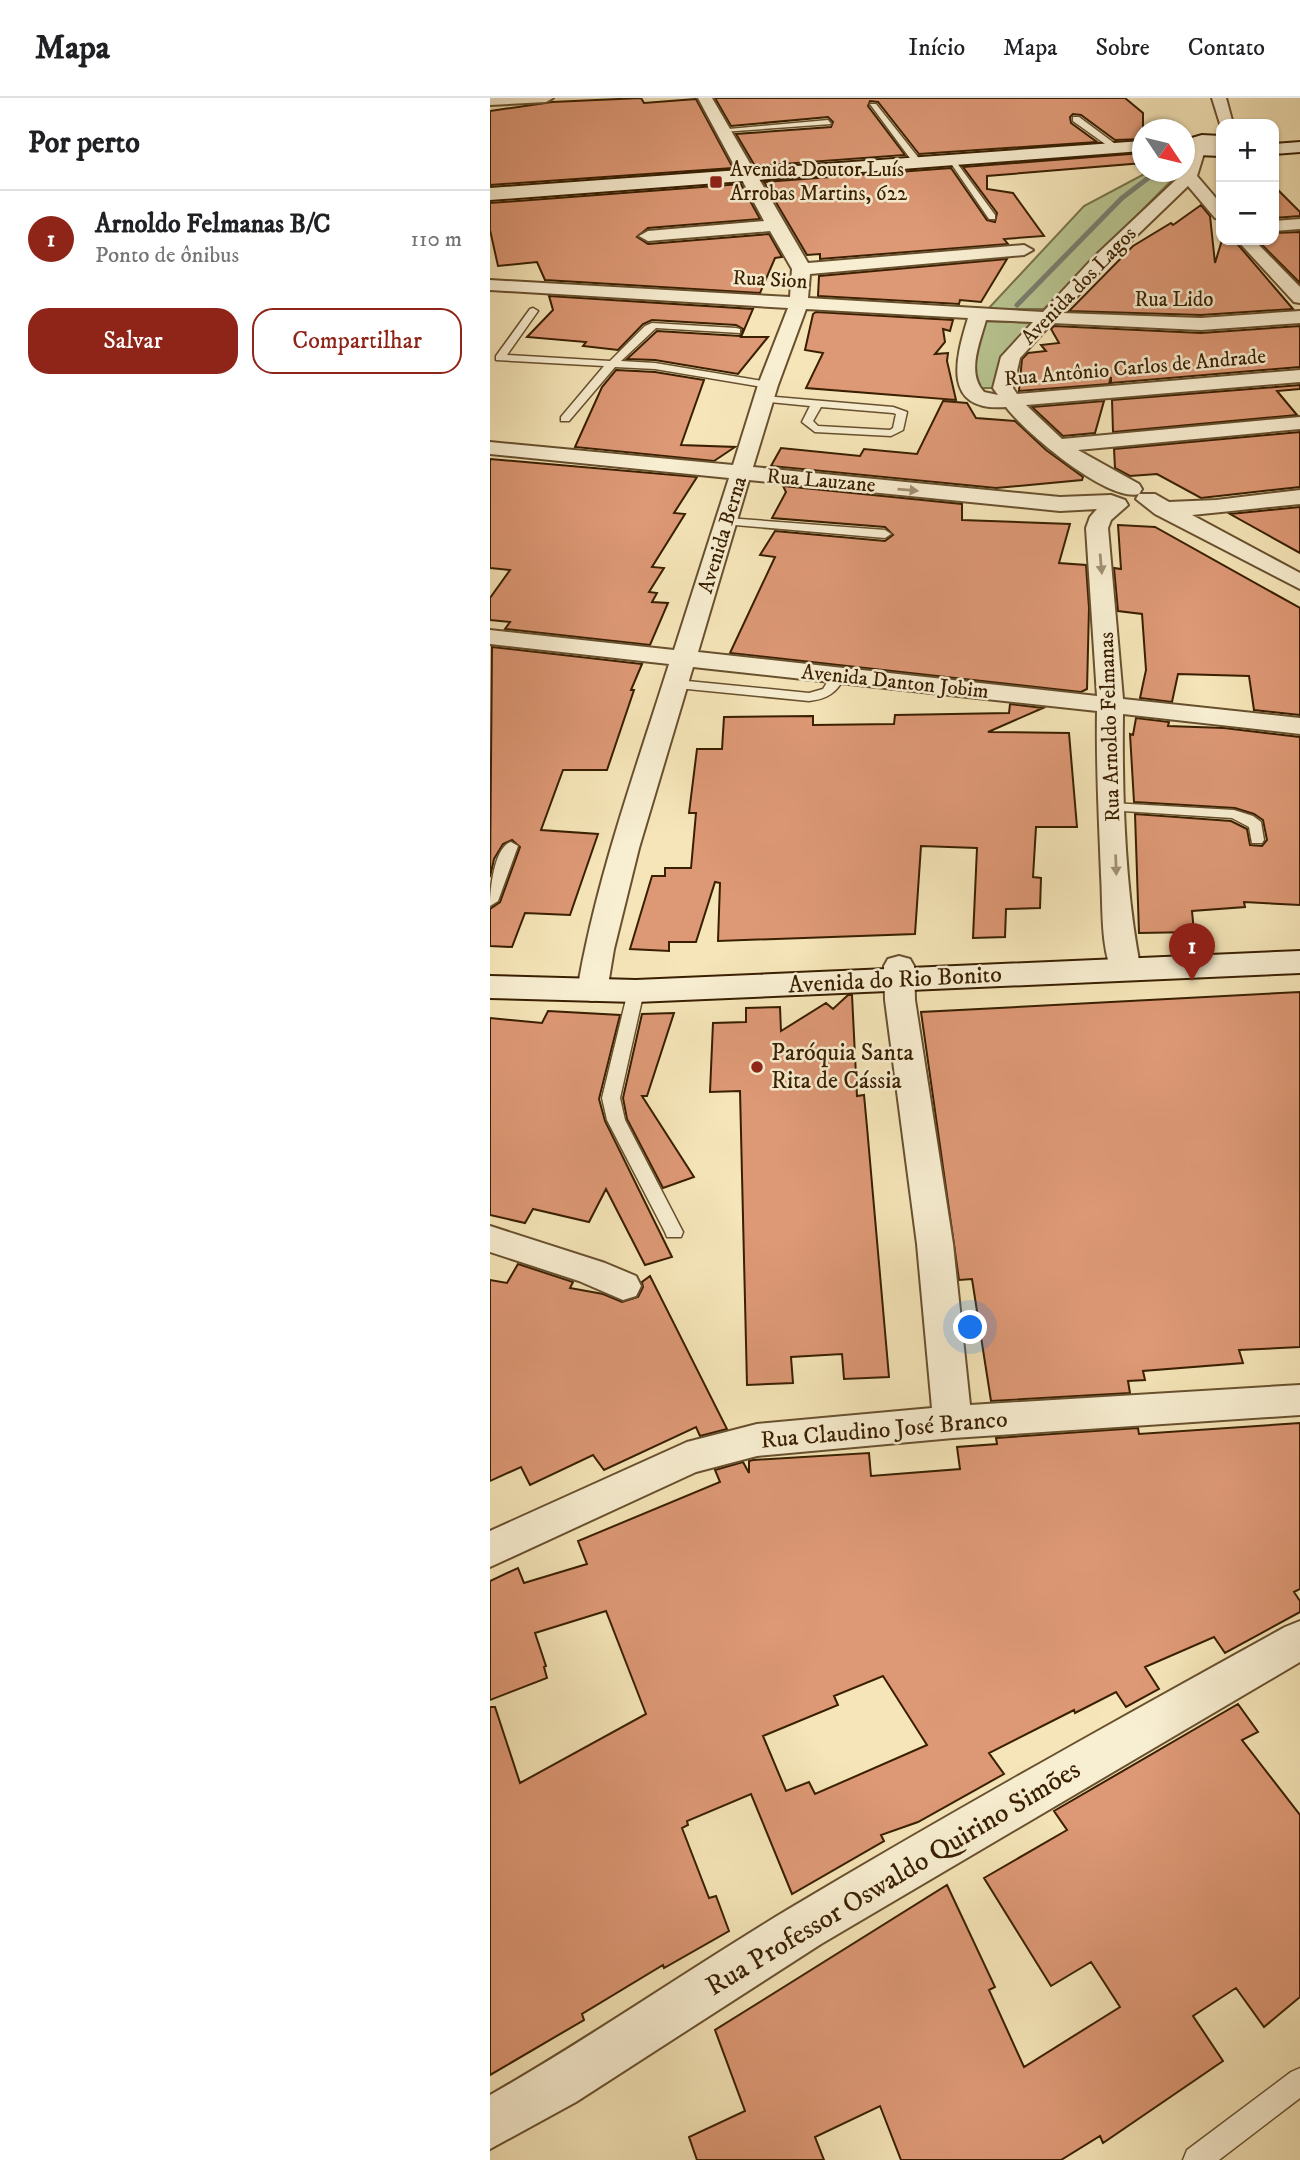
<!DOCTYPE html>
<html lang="pt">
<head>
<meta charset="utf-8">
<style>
  :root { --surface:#fff; --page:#f2f2f2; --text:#202124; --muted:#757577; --line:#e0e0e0; --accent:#8f2418 }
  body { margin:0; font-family:"IM FELL DW Pica",serif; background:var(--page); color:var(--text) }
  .controls { position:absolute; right:21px; top:21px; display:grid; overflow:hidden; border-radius:14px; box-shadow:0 2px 5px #0004 }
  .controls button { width:63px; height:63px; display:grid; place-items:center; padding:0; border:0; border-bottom:2px solid var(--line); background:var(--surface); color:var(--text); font:35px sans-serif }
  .compass { position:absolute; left:642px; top:21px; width:63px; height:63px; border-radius:50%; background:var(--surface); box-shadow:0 2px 5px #0004; rotate:125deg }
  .you { position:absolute; left:481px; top:1230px; width:24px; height:24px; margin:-18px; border:5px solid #fff; border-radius:50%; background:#1a73e8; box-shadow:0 0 0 10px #1a73e833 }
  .badge { display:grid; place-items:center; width:46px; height:46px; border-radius:50%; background:var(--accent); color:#fff; font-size:23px; font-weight:700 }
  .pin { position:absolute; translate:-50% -58px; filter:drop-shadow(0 2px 4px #0008) }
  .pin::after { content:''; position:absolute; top:37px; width:24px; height:21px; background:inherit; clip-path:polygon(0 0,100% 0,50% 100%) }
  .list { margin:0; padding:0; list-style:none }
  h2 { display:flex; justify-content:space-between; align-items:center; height:91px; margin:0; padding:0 28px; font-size:30px }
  h2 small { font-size:23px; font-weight:400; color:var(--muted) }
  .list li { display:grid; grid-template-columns:46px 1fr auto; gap:21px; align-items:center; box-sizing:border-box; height:98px; padding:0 28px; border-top:2px solid var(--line) }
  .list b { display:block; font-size:26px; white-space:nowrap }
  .list p { margin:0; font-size:23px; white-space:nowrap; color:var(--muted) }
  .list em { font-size:23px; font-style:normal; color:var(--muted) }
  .actions { display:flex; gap:14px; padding:21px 28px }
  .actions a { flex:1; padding:16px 0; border:2px solid var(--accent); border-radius:21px; text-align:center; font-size:24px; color:var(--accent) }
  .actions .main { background:var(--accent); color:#fff }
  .map { position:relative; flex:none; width:810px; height:2062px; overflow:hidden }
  header { display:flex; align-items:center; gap:42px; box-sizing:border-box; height:98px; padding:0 35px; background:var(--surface); border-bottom:2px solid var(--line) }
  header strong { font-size:33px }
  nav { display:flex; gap:38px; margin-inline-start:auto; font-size:24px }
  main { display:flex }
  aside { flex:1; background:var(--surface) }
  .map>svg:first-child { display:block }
  .green { fill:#b8c591; stroke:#787248; stroke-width:2 }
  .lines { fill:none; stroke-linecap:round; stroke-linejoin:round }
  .stream { stroke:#787d70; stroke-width:5 }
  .building { fill:#dd9875; stroke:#391f00; stroke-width:2; fill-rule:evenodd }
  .lane-casing { stroke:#68502e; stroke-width:3 }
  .street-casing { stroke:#68502e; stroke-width:4 }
  .secondary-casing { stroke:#391f00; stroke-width:4 }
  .lane { fill:#f8eed1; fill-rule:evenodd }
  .street { fill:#f8eed1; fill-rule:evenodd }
  .secondary { fill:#f8eed1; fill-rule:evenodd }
  .oneway { fill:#a29173 }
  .poi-dot { fill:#8f2418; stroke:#f8eed1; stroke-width:2.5 }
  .labels { text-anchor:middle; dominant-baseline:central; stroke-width:5; stroke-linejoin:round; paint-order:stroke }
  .far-poi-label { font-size:21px; fill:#391f00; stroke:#f8eed1; text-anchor:start }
  .far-street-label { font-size:21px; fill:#391f00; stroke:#f8eed1 }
  .street-label { font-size:24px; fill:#391f00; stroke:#f8eed1 }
  .poi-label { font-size:24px; fill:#391f00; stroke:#f8eed1; text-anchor:start }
  .near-street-label { font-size:28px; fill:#391f00; stroke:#f8eed1 }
</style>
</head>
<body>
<header>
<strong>Mapa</strong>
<nav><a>Início</a><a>Mapa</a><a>Sobre</a><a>Contato</a></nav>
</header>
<main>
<aside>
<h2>Por perto<small></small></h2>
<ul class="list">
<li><span class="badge">1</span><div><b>Arnoldo Felmanas B/C</b><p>Ponto de ônibus</p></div><em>110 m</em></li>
</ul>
<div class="actions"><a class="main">Salvar</a><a>Compartilhar</a></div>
</aside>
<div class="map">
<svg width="810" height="2062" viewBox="0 0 810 2062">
  <rect width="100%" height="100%" fill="#f5e5b8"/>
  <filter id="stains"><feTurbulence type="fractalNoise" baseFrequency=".00286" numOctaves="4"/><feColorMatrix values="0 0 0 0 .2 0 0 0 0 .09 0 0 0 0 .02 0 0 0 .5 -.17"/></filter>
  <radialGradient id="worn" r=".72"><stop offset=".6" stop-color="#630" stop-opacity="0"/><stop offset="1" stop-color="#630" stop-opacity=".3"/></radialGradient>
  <!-- green -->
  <path class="green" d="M658,74H690L554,211H498L594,108Z
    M494,223L545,225L509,290H485V261Z"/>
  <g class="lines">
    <!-- stream -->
    <path class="stream" d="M527,207L632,100L666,74"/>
  </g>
  <!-- building -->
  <path class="building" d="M151,0L154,5L206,1L243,70L0,87V13L62,4Z
    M225,0H635L653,15V41L625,42L591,17L583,16L580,19L581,25L607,44L429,56L388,4L380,3L378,8L415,57L265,68L246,36L341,29L343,24L338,19L241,28Z
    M653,55V65L497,78V91L523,95L554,138L514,141L518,146L330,161V156L317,157L274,84L461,70L497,122L505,124L507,115L473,69Z
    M251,86L270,121L158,130L147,139L158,146L279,136L292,159L285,160L270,195L55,182L47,164L8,168L0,132V105Z
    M784,88L810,114V118L784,120Z
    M711,107L720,118L725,165L732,142H744L803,211L711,217L579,213L643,148L681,125L683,127Z
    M810,134V185L767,142H784V135Z
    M517,161L491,204L470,202L469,206L328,198L329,178Z
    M59,198L263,211L251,239H278L248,276L165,262L137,261L167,233L250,238L253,231L246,227L162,222L153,226L128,252L93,248L96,244L37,239L63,212Z
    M326,214L463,222L460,233L453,231L455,244L445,256L458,255L457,263L466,302L316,290L333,255L315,252L323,216Z
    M564,228L711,235L810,228V269L621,285V279L619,286L529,293L532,261L538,255L556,253L551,247L569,245L561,231Z
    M126,272L165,274L214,282L191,347L245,349L224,363L85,349L112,289Z
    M810,287V291L787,293L807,317L623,334L622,302Z
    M453,303L477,305L486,320L525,323L556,352L593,379L592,382L506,390L281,368L291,350L370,358L374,351L427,356Z
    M614,303L605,335L573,338L542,309Z
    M810,334V389L711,400L667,376L640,378L625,370L624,351Z
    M0,361L207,379L184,415L195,416L162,469L174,470L159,494L167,495L162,504L178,505L160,547L15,531L20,524L0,522V500L20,472L0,470Z
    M293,388L472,406V422L580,426L569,465L596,467L599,510L597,591L591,594L240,555L285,459L270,457L285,433L395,443L403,437L395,429L282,420L296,394Z
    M810,409V455L740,416Z
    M628,427L665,429L810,510V617L764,612L759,578L688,576L682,604L650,600L656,572L652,516L628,513L624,470L631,471Z
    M2,549L152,566L141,592H144L117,672H73L51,732L108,736L80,817L35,815L22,849L0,848V811L10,804L30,749L22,742L13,746L4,761L0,779Z
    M520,606L553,610L498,634L579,635L587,729H546L543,779L551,780L550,810L516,811L515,839L483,840L487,750L431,748L425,836L228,843L230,785L225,784L206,844H179V853L140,851L162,778H175V770H201L206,715H199L207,651H232L234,619L323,618V627L404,626L405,617L519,615Z
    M646,620L679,624L678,628L734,630L810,639V807L754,804L755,809L702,813L704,834L649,835L645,716L741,723L757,731L760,747L772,748L777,742L773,722L764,716L745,710L644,704L640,636L643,637Z
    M810,894V1249L749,1252L753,1265L653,1273L655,1282L638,1283L640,1295L501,1303L482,1181L469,1182L431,914Z
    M358,897H362L367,998L374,997L377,1029L399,1279L354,1281L352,1256L301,1259L303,1285L257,1287L250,993L220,994L223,925L256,924V910L290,909L291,933L336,905L343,911Z
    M58,913L130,917L109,1001L115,1023L182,1159L155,1167L116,1091L99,1124L43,1111L35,1125L0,1117V920L52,925Z
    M184,915L157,998H152L204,1079L173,1090L137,1021L133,1000L152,916Z
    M28,1166L83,1184L80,1190L113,1196L132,1204L148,1199L153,1189L152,1184L160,1178L237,1331L210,1338L206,1329L114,1372L103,1357L40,1387L31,1369L0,1383V1182L17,1185Z
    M810,1325V1491L804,1494L810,1503V1514L735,1555L724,1539L655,1569L669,1591L636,1609L626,1594L585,1615L584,1612L499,1655L514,1676L428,1724L391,1737L394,1743L302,1796L261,1696L197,1723L198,1727L192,1730L219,1800L226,1798L239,1833L174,1870L173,1867L92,1916L94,1922L0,1977V1609H5L30,1685L156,1616L116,1513L45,1535L56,1568L54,1569L57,1580L0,1602V1483L28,1470L34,1485L97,1466L88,1443L230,1384L225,1372L253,1364L259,1375V1363L263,1362L379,1355L381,1378L470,1371L467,1349L507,1346L506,1340L648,1330L649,1336ZM393,1578L437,1647L325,1696L319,1684L296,1693L273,1638L348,1607L344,1598Z
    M748,1606L768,1634L752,1642L810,1717V1899L774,1929L746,1890L703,1918L733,1963L613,2045L610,2038L571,2062H411L390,2008L325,2039L334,2062H207L199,2039L255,2013L225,1932L457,1787L505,1889L499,1892L534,1969L630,1909L601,1864L561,1888L494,1780L577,1732L564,1713Z"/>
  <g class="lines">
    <!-- lane casing -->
    <g class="lane-casing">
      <path id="lane" d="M380,6H386L431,63V67H425Z
        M583,19H589L632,51L625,53L583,23Z
        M338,22L341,26L232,34L228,32Z
        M458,61H464L505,117V121H499Z
        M43,210L48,213L17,257L120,263L155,228L162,225L246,230L250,231V235L166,230L131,263L165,265L278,284L283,287L278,290L165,271L125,269L79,323H71V319L114,268L6,262V258L40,211Z
        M274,298L403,309L417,314L413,332L401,338L325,334L312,324L320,308L270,303V299ZM331,309L403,315L406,316L403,330L400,332L328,328L323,323Z
        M237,420L395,432L401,436L395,440L233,426L231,424Z
        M348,574L355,578C347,595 337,601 319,603L187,590L180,586L187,582L319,595L333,591L343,575Z
        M622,705L744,712L763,718L771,724L774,742L772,745H762L759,729L742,720L617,712L615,709L617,706Z
        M21,744L28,748L8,803L0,808C0,792 4,749 21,744Z
        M146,888L154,893L130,1000L135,1022L193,1134L191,1139H177L175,1134L117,1022L112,1000L138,893Z
        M810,1970V2000L729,2062H693L697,2052L801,1974Z"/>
    </g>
    <!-- street casing -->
    <g class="street-casing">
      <path id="street" d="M0,0H63L56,4L0,7Z
        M208,0H222L318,165L534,147L543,152L534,157L320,176L318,200L553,214L604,159L691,77L699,52L707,47L715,52L707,78L731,106V121L725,120L698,88L616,167L572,215L711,220L810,213V225L711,232L562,225L530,260L523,290L527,296L810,272V284L536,307L572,341L810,319V331L588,352L649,386L652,391L649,396C617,404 535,334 516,309C452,314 465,262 478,220L316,211L288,287L263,369L570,399L621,397L635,402L638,407L621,422L618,430L633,601L810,620V636L633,616C632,697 635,794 651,872L647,879L636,882L625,879C610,855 613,805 611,777C609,722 606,668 607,613L203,569L149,750L124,851L117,893L113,900L102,903L91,900L87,893C106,781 145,674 179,566L0,546V532L184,552L239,380L0,356V344L243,367L268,287L298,210L0,192V182L300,199L302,171L280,133L158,143L149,138L158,133L274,123ZM496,222L543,224L511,259L503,290L508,297L494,294C476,275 490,244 496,222ZM259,382L570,413L607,411L600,419L596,430L607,598L208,554Z
        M722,0H736L743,26H731V29Z
        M810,121V131L784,133V123Z
        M747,142H764L810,189V205L804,204Z
        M810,392V406L702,417L810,475V491L665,416L646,401L649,396H665L679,404L726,402Z
        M409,858L420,861L424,868L425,902L463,1146L480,1307L810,1287V1317L463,1340L267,1358L206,1374L0,1469V1433L197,1344L267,1326L442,1310L427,1146L395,902L394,868L398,861Z
        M0,1128L115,1165L146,1178L151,1188L146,1198L133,1202L89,1183L0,1154Z
        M810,1523V1564L331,1846L86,2004L0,2051V1997C102,1939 197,1872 297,1812C461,1714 628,1621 795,1529Z"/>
    </g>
    <!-- secondary casing -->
    <g class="secondary-casing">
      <path id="secondary" d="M712,37L731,38V58L707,57L695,50V42Z
        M652,43V53L0,102V90Z
        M810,44V54L784,56V46Z
        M810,853V875L146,904L0,900V878L146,882Z"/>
    </g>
    <!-- lane -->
    <use href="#lane" class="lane"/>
    <!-- street -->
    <use href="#street" class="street"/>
    <!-- secondary -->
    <use href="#secondary" class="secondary"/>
  </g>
  <!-- one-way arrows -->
  <defs><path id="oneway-solid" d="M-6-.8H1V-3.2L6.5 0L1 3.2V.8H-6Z" transform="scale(1.75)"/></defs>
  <g class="oneway">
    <use href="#oneway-solid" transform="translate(418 392) rotate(5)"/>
    <use href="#oneway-solid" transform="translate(611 466) rotate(85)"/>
    <use href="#oneway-solid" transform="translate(626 767) rotate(88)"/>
  </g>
  <!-- markers -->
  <g class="poi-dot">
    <rect x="219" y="77" width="14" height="14" rx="3.5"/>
    <circle cx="267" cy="969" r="7"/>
  </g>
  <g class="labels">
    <!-- far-poi labels -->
    <g class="far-poi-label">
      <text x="240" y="72">Avenida Doutor Luís<tspan x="240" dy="24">Arrobas Martins, 622</tspan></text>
    </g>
    <!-- far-street labels -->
    <g class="far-street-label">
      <text transform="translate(280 182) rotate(3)">Rua Sion</text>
      <text transform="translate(589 188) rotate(-46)">Avenida dos Lagos</text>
      <text x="684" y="202">Rua Lido</text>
      <text transform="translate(645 270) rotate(-5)">Rua Antônio Carlos de Andrade</text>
      <text transform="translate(331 383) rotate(5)">Rua Lauzane</text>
      <text transform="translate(233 437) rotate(-73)">Avenida Berna</text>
      <text transform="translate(405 584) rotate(6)">Avenida Danton Jobim</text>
      <text transform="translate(620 629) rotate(-92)">Rua Arnoldo Felmanas</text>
    </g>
    <!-- street labels -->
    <g class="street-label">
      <text transform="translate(405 882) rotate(-3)">Avenida do Rio Bonito</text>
      <text transform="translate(394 1332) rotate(-5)">Rua Claudino José Branco</text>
    </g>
    <!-- poi labels -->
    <g class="poi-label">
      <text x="281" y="955">Paróquia Santa<tspan x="281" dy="28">Rita de Cássia</tspan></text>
    </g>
    <!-- near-street labels -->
    <g class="near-street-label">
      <text transform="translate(403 1780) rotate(-31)">Rua Professor Oswaldo Quirino Simões</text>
    </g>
  </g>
  <rect width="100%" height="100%" filter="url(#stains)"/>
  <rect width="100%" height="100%" fill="url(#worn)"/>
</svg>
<div class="controls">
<button>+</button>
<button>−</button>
</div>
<svg class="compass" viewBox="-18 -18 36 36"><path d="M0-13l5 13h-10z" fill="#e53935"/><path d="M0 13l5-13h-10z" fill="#757577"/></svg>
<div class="you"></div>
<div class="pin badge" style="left:702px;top:883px">1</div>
</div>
</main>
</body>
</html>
